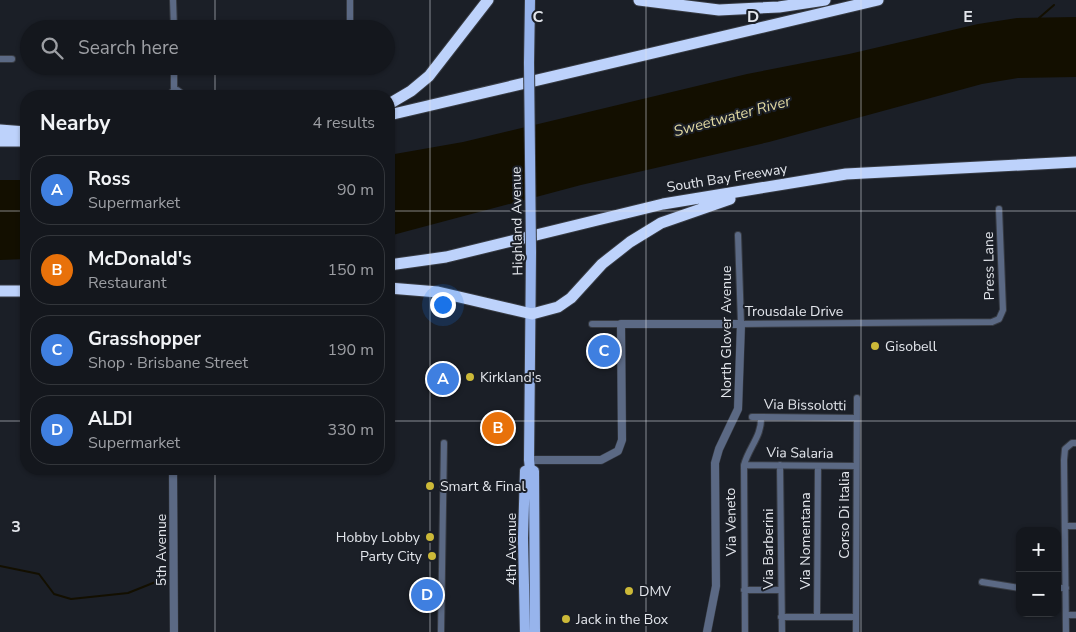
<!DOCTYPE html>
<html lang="en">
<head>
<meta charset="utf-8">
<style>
  :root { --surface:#14171d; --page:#21242a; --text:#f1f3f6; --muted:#9d9fa4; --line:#33363b; --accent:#ea580c }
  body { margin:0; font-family:"Nunito Sans",sans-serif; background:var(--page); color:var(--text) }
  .controls { position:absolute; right:15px; bottom:15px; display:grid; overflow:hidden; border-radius:10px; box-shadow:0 1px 4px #0004 }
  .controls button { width:45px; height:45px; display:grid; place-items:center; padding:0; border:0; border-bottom:1px solid var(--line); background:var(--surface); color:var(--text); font:25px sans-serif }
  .you { position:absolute; left:442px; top:304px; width:18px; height:18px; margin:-12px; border:4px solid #fff; border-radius:50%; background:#1a73e8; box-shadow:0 0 0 8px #1a73e833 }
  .badge { display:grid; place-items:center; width:32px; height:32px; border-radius:50%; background:var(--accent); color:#fff; font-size:16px; font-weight:700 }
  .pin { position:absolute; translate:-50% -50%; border:2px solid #fff; box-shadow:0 1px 5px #0006 }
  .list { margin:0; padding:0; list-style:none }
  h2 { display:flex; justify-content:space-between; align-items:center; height:65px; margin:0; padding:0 20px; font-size:21px }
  h2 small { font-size:16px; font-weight:400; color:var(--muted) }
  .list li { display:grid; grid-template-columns:32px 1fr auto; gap:15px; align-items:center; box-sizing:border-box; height:70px; margin:0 10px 10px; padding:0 10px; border:1px solid var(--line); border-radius:20px }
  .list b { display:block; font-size:19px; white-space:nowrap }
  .list p { margin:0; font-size:16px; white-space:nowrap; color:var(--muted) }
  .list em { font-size:16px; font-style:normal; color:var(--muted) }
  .icon { flex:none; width:28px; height:28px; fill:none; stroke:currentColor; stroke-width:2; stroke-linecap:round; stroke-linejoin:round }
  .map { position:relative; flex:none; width:1076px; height:632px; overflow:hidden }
  .search { position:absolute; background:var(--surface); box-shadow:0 1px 4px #0004; left:20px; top:20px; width:375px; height:55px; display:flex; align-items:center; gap:12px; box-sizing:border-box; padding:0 18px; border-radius:28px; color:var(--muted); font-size:19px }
  .panel { position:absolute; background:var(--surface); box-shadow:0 1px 4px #0004; left:20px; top:90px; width:375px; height:385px; border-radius:20px }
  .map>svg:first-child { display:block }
  .water { fill:#130f00 }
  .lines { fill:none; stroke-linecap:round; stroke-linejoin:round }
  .stream { stroke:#130f00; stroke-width:2 }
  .minor-casing { stroke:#373b43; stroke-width:8 }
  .tertiary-casing { stroke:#373b43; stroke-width:9 }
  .primary-casing { stroke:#373b43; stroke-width:12 }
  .motorway-casing { stroke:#373b43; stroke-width:13 }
  .minor { stroke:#5b6984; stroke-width:6 }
  .tertiary { stroke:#5b6984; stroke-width:8 }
  .primary { stroke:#97b4ec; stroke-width:10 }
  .motorway { stroke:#bdd2fb; stroke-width:11 }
  .primary-bridge-casing { stroke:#373b43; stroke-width:12; stroke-linecap:butt }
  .primary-bridge { stroke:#97b4ec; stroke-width:10 }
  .grid { fill:none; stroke:#e3e6ec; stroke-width:1; stroke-opacity:0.55 }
  .poi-dot { fill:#ccb938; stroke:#1b1f27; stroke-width:2 }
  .labels { text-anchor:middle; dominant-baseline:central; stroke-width:4; stroke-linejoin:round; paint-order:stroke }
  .street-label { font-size:14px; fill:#e3e6ec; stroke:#1b1f27 }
  .poi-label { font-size:14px; fill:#e3e6ec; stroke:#1b1f27; text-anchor:start }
  .water-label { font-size:15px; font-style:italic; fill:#e1d9a2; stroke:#1b1f27 }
  .grid-label { font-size:16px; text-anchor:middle; font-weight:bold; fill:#e3e6ec; stroke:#1b1f27; stroke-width:4; stroke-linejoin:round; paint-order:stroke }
</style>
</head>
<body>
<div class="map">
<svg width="1076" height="632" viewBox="0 0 1076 632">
  <rect width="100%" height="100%" fill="#1b1f27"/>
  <!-- water -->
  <path class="water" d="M1076,17V77L1018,78L982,84L769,142L581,185L389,236V155L463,142L747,74L849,54L978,24L1017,18Z
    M0,180H26V259L0,260Z"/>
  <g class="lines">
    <!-- stream -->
    <path class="stream" d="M1039,18L1054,5
      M0,566L39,574L54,594L71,599L128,593L158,581"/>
    <!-- minor casing -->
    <g class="minor-casing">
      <path id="minor" d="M173,0L174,29
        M350,29V0
        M0,59H12
        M174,66V91
        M168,96L172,92L177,90L185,96
        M738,235L741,324L992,322L999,319L1003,310L999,209
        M592,324H621
        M752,417L856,418
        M744,465L856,466
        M780,465L782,632
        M1067,526H1076
        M982,582L1020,588
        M1057,588H1066
        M744,590H781
        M1066,615H1076
        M817,616L818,466
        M781,617H856
        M441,632L444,443
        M745,632L744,465C749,447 762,436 761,417
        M856,632L857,398
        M1066,632L1064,460L1065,449L1072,443H1076"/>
    </g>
    <!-- tertiary casing -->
    <g class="tertiary-casing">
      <path id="tertiary" d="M529,460H601L618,451L622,440L621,324H741L738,409L719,449L715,463L716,586L707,632
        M173,469L174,632"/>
    </g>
    <!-- primary casing -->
    <g class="primary-casing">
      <path id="primary" d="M529,63L530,0
        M531,252L529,460L530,469L534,471L535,632
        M525,632L523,538L525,471L530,469"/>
    </g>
    <!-- motorway casing -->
    <g class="motorway-casing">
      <path id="motorway" d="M639,0L719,10L779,7L825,0
        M389,104L411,91L429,76L488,0
        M389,115L878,0
        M0,130L26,132
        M0,141H26
        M389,265L446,257L663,204L846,174L1076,162
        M389,288L438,292L532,314L558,307L571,298L602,264L630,242L661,223L730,199
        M0,291H26"/>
    </g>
    <!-- minor -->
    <use href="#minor" class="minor"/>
    <!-- tertiary -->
    <use href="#tertiary" class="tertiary"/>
    <!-- primary -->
    <use href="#primary" class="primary"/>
    <!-- motorway -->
    <use href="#motorway" class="motorway"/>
    <!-- primary-bridge casing -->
    <g class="primary-bridge-casing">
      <path id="primary-bridge" d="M529,63L531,252"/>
    </g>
    <!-- primary-bridge -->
    <use href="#primary-bridge" class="primary-bridge"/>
  </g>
  <!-- grid -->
  <path class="grid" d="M215,0V29M430,0V632M646,0V632M861,0V632M215,66V96M0,211H26M389,211H1076M0,421H26M389,421H1076M215,469V632"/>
  <!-- markers -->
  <g class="poi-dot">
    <circle cx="875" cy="346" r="5"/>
    <circle cx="470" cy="377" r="5"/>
    <circle cx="430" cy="486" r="5"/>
    <circle cx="430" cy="537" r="5"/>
    <circle cx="432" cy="556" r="5"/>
    <circle cx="629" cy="591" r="5"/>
    <circle cx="566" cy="619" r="5"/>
  </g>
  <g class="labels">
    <!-- street labels -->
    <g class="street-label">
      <text transform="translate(727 178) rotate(-9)">South Bay Freeway</text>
      <text transform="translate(517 221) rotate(-91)">Highland Avenue</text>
      <text transform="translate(989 266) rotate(-91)">Press Lane</text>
      <text x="794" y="311">Trousdale Drive</text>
      <text transform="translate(726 332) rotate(-90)">North Glover Avenue</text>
      <text transform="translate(805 405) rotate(1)">Via Bissolotti</text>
      <text transform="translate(800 453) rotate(1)">Via Salaria</text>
      <text transform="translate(844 515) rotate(-90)">Corso Di Italia</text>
      <text transform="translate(731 522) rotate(-91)">Via Veneto</text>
      <text transform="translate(805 541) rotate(-90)">Via Nomentana</text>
      <text transform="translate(511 549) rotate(-90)">4th Avenue</text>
      <text transform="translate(768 549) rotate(-90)">Via Barberini</text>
      <text transform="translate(161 550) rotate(-90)">5th Avenue</text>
    </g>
    <!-- poi labels -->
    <g class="poi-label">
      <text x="885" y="346">Gisobell</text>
      <text x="480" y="377">Kirkland's</text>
      <text x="440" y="486">Smart &amp; Final</text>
      <text x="420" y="537" text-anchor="end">Hobby Lobby</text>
      <text x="422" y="556" text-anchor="end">Party City</text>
      <text x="639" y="591">DMV</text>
      <text x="576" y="619">Jack in the Box</text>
    </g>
    <!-- water labels -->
    <g class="water-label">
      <text transform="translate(732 116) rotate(-15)">Sweetwater River</text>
    </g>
  </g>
  <g class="grid-label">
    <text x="538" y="22">C</text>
    <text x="753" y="22">D</text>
    <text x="968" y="22">E</text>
    <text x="16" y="532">3</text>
  </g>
</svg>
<div class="controls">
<button>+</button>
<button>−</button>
</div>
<div class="you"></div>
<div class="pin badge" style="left:443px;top:379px;background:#3f7fe0">A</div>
<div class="pin badge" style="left:498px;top:428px;background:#e8710a">B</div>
<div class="pin badge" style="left:604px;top:351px;background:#3f7fe0">C</div>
<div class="pin badge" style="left:427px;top:595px;background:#3f7fe0">D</div>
<div class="search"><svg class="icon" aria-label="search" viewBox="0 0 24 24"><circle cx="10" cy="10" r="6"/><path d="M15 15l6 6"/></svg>Search here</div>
<section class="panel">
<h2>Nearby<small>4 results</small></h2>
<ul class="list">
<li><span class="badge" style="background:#3f7fe0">A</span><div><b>Ross</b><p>Supermarket</p></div><em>90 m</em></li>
<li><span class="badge" style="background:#e8710a">B</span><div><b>McDonald's</b><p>Restaurant</p></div><em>150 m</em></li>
<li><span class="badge" style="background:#3f7fe0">C</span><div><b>Grasshopper</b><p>Shop · Brisbane Street</p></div><em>190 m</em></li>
<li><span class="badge" style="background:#3f7fe0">D</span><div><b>ALDI</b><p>Supermarket</p></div><em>330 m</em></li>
</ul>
</section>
</div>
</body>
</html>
